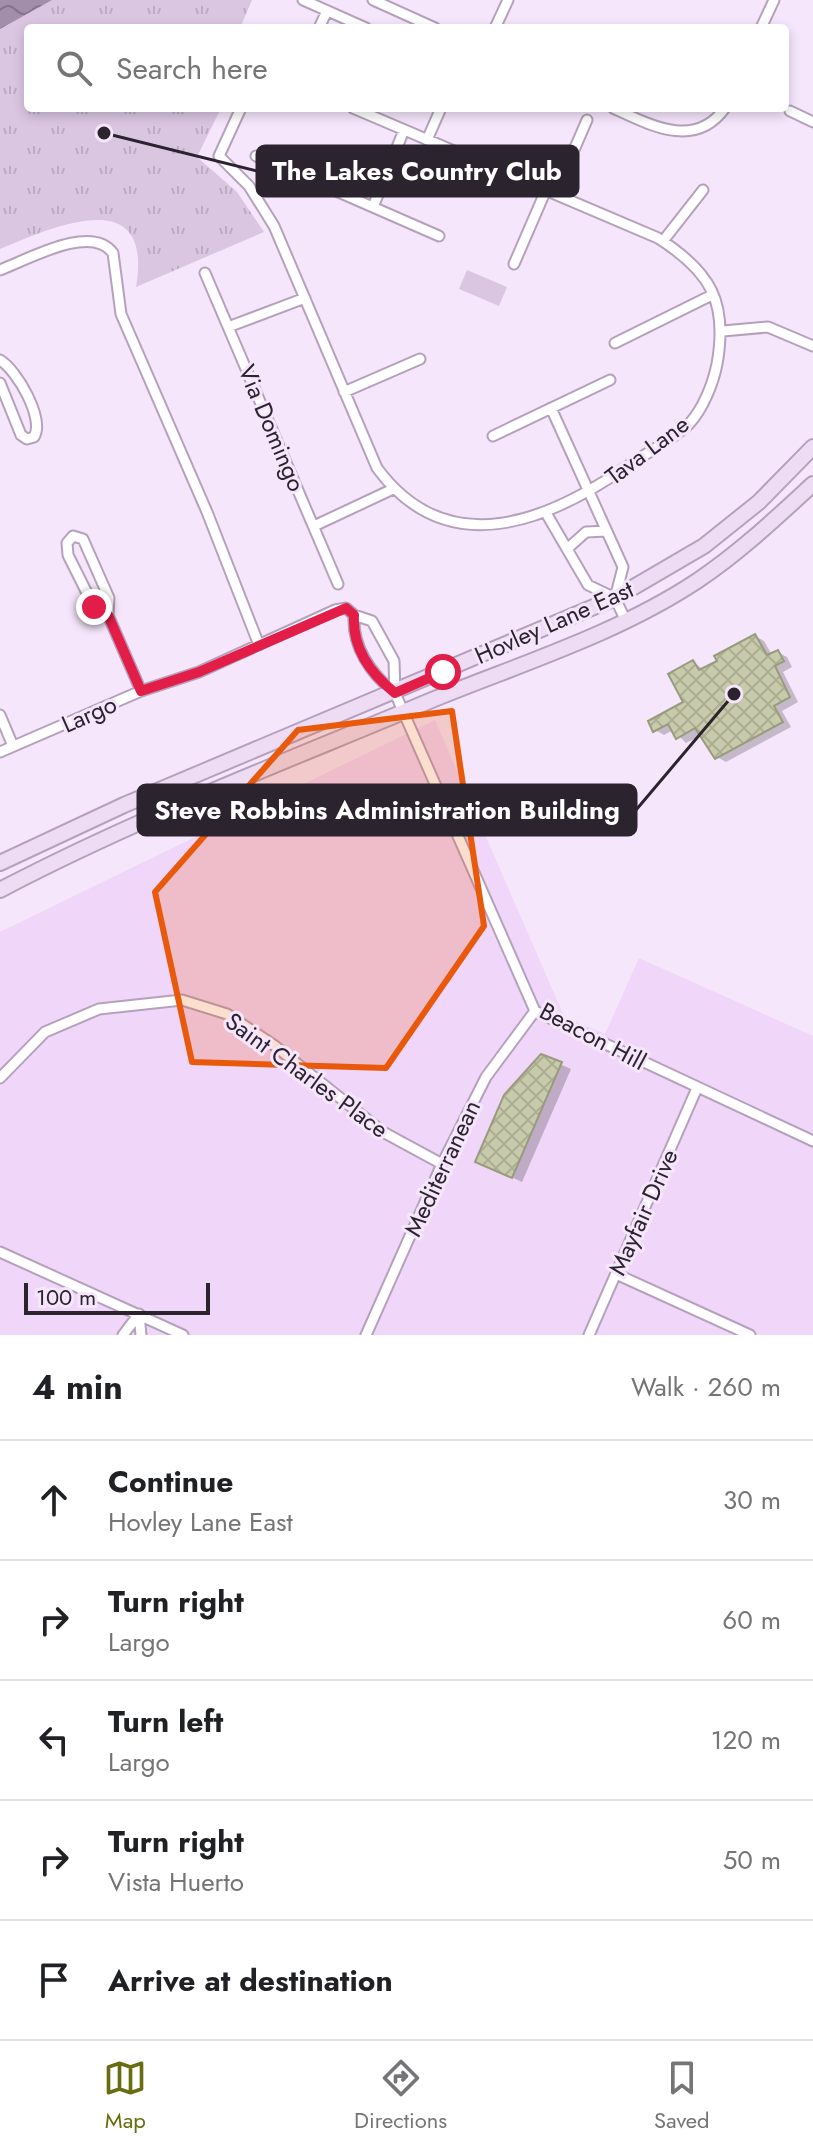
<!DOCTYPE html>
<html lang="en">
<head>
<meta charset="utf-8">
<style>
  :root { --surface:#fff; --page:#f6f6f6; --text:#202124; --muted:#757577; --line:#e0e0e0; --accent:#696d11 }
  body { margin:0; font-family:Jost,sans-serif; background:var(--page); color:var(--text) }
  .scale { position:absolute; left:24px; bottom:20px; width:186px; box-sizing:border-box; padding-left:8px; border:4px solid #2b232e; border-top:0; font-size:22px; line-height:28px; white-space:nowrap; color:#2b232e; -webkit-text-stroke:6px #f6e6fc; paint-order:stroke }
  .stop { position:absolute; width:24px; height:24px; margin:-18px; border:6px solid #e11d48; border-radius:50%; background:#fff }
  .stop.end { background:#e11d48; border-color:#fff; box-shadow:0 2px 8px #0008 }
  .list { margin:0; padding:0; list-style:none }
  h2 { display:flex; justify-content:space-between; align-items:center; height:104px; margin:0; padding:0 32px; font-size:34px }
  h2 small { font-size:26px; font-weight:400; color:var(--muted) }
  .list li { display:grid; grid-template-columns:52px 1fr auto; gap:24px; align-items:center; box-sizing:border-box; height:120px; padding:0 32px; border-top:2px solid var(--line) }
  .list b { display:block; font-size:30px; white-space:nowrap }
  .list p { margin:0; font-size:26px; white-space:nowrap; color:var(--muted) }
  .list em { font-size:26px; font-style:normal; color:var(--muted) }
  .icon { flex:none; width:44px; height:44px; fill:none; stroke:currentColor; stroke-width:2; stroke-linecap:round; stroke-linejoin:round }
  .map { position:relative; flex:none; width:813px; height:1335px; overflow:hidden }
  .search { position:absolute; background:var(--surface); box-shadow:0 4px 12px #0003; left:24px; right:24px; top:24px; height:88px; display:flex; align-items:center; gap:20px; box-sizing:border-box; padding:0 28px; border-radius:8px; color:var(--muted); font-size:30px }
  .sheet { height:704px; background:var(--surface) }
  nav { display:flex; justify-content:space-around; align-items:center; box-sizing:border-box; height:112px; border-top:2px solid var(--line); background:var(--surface); font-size:22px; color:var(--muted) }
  nav a { display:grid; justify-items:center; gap:4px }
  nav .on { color:var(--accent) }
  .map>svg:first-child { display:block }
  .built { fill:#f0d6f9 }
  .grass { fill:url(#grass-tufts) }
  .garden { fill:#dbc6e2 }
  .water { fill:url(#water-waves) }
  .shadow { fill:#0003 }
  .building { fill:url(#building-cross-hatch); stroke:#989b7c; stroke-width:2 }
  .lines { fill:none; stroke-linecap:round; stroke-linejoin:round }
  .minor-casing { stroke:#b5a1bc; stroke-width:13 }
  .secondary-casing { stroke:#b5a1bc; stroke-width:18 }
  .minor { stroke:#fff; stroke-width:9 }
  .secondary { stroke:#eedcf4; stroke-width:14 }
  .route { stroke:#e11d48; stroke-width:10 }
  .marked { fill:#e8590c; fill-opacity:0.2; stroke:#e8590c; stroke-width:6; stroke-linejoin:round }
  .labels { text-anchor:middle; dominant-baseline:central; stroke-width:6; stroke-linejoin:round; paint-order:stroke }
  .street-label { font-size:24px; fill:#2b232e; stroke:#f6e6fc }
  .leader { fill:none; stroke:#2b232e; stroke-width:3 }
  .callout-dot { fill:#2b232e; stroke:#f6e6fc; stroke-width:3 }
  .callout { fill:#2b232e; stroke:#2b232e; stroke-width:3 }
  .callout-label { font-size:26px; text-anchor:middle; font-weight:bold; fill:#fff }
</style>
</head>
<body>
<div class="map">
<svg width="813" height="1335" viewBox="0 0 813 1335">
  <defs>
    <pattern id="grass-tufts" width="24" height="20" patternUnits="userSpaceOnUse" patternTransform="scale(2)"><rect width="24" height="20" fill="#dbc6e2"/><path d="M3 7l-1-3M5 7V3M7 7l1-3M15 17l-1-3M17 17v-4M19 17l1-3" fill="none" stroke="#bcaac2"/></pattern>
    <pattern id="water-waves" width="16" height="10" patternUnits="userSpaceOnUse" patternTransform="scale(2)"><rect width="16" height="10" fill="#a28daa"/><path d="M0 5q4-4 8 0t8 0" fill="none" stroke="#84738b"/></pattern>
    <pattern id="building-cross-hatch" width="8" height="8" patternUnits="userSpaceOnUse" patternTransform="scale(2)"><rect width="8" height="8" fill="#c8cbab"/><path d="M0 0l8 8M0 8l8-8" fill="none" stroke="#acae93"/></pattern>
  </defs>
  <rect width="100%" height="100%" fill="#f6e6fc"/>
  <!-- built -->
  <path class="built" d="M435,720L564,1016L605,1034L639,958L813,1036V1335H0V932Z"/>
  <!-- grass -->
  <path class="grass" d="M0,0H252L240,28H28V108H221L197,157L237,192L264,232L136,287C154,182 55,226 0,249Z"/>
  <!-- garden -->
  <path class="garden" d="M467,270L507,287L499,306L459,289Z"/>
  <!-- water -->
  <path class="water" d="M0,0H52L0,29Z"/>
  <!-- shadow -->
  <path class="shadow" d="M755,636L764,641L772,655L777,652L787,657L792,667L783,672L798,702L782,711L791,727L726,762L717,757L702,735L686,743L673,730L664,735L655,730L686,702L693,662L704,670Z
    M542,1056L571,1069L522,1182L487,1166L506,1096Z"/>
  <!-- building -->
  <path class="building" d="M755,634L767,655L778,650L784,661L775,666L790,697L774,706L783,722L715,759L695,728L676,739L668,724L653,732L648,721L683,702L668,674L693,660L699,670L717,661L714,656Z
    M541,1054L562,1062L512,1178L475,1162L504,1095Z"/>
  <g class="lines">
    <!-- minor casing -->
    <g class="minor-casing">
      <path id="minor" d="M303,0L366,28
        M373,0L435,28
        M319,28L327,11
        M495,28L508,0
        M761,28L774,0
        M241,108L219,156L249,186L274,226L377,468C448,564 549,521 629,465C648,452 672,440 689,424C703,409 713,384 717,364C728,302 711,272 658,238L353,108
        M613,108C650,125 695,150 725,108
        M790,111L813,122
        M427,140L441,108
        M256,156L439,236
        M555,194L587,120
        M373,207L404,130
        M663,241L703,190
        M514,264L546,190
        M0,270C27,260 91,223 113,253L121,314L207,512L259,645
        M205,273L338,584
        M228,327L305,298
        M723,331L768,327L813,346
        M615,343L712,295
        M0,383L21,435L27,439L34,437C45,419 17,370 0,360
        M344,392L420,359
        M551,408L623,567L615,598L625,619
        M493,436L610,380
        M546,513L588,585L615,598
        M314,526L393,489
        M567,549L586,532L607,531
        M108,615L94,607L68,555L67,543L73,536L83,539L109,598L108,615L141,691
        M354,615L372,621L394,661L395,693C371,674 352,647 354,615Z
        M395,693L535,1011L813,1141
        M0,715L13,746
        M0,752L141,691L199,672L335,610L346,608L354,615
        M0,1078L45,1032L99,1009L182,1000L227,1014L275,1046L383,1132L442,1164
        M0,1252L183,1335
        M616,1274L750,1335
        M139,1314L141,1335
        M123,1335L139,1314
        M366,1335L442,1164L486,1077L535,1011
        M589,1335L697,1088"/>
    </g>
    <!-- secondary casing -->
    <g class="secondary-casing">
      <path id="secondary" d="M0,863L124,805L615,598L704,546L759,502L813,447
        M0,890C139,817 287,761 432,700C520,664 617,634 697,581C739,553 776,518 813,484"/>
    </g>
    <!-- minor -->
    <use href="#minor" class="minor"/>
    <!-- secondary -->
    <use href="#secondary" class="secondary"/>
  </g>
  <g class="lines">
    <!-- route -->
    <path class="route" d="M94,607L108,615L141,691L199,672L346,608L354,615C352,648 371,674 395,693L443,672"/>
  </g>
  <!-- marked area -->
  <path class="marked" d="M452,711L484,926L386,1068L192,1062L155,892L298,730Z"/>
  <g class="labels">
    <!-- street labels -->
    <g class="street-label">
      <text transform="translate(272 428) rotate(67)">Via Domingo</text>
      <text transform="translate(647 450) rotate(-37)">Tava Lane</text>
      <text transform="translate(554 622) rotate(-24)">Hovley Lane East</text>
      <text transform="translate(89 714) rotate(-24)">Largo</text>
      <text transform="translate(593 1036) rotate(28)">Beacon Hill</text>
      <text transform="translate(307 1075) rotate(36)">Saint Charles Place</text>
      <text transform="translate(442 1168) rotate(-65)">Mediterranean</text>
      <text transform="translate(643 1212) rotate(-66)">Mayfair Drive</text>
    </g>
  </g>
  <!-- callouts -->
  <path class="leader" d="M104 133L257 171M734 694L636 810"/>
  <g class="callout-dot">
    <circle cx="104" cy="133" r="8"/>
    <circle cx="734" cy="694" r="8"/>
  </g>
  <g class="callout">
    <rect x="257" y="146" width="321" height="50" rx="8"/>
    <rect x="138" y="785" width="498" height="50" rx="8"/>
  </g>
  <g class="callout-label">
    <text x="417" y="180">The Lakes Country Club</text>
    <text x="387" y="819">Steve Robbins Administration Building</text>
  </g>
</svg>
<div class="scale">100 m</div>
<div class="stop" style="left:443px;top:672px"></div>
<div class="stop end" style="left:94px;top:607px"></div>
<div class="search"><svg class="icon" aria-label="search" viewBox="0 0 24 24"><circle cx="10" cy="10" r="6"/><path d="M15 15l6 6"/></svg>Search here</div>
</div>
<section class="sheet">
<h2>4 min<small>Walk · 260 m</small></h2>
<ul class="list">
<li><svg class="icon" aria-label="ahead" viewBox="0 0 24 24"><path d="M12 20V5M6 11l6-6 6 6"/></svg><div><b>Continue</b><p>Hovley Lane East</p></div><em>30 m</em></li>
<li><svg class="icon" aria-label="right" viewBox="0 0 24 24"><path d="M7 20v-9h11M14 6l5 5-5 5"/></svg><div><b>Turn right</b><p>Largo</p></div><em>60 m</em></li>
<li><svg class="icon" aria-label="left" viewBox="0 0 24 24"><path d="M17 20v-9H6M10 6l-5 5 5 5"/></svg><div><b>Turn left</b><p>Largo</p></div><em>120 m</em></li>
<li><svg class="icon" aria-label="right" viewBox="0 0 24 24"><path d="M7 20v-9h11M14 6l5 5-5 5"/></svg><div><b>Turn right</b><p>Vista Huerto</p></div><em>50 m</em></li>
<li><svg class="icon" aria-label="arrive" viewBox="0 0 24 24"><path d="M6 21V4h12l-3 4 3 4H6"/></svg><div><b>Arrive at destination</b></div></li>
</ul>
</section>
<nav>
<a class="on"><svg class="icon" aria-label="map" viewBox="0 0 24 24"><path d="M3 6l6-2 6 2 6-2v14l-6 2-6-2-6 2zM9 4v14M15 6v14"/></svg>Map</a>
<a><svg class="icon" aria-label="directions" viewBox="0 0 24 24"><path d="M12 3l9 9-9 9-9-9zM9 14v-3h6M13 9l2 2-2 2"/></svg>Directions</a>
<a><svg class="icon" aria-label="saved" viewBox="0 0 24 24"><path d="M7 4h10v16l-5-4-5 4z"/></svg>Saved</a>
</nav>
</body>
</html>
